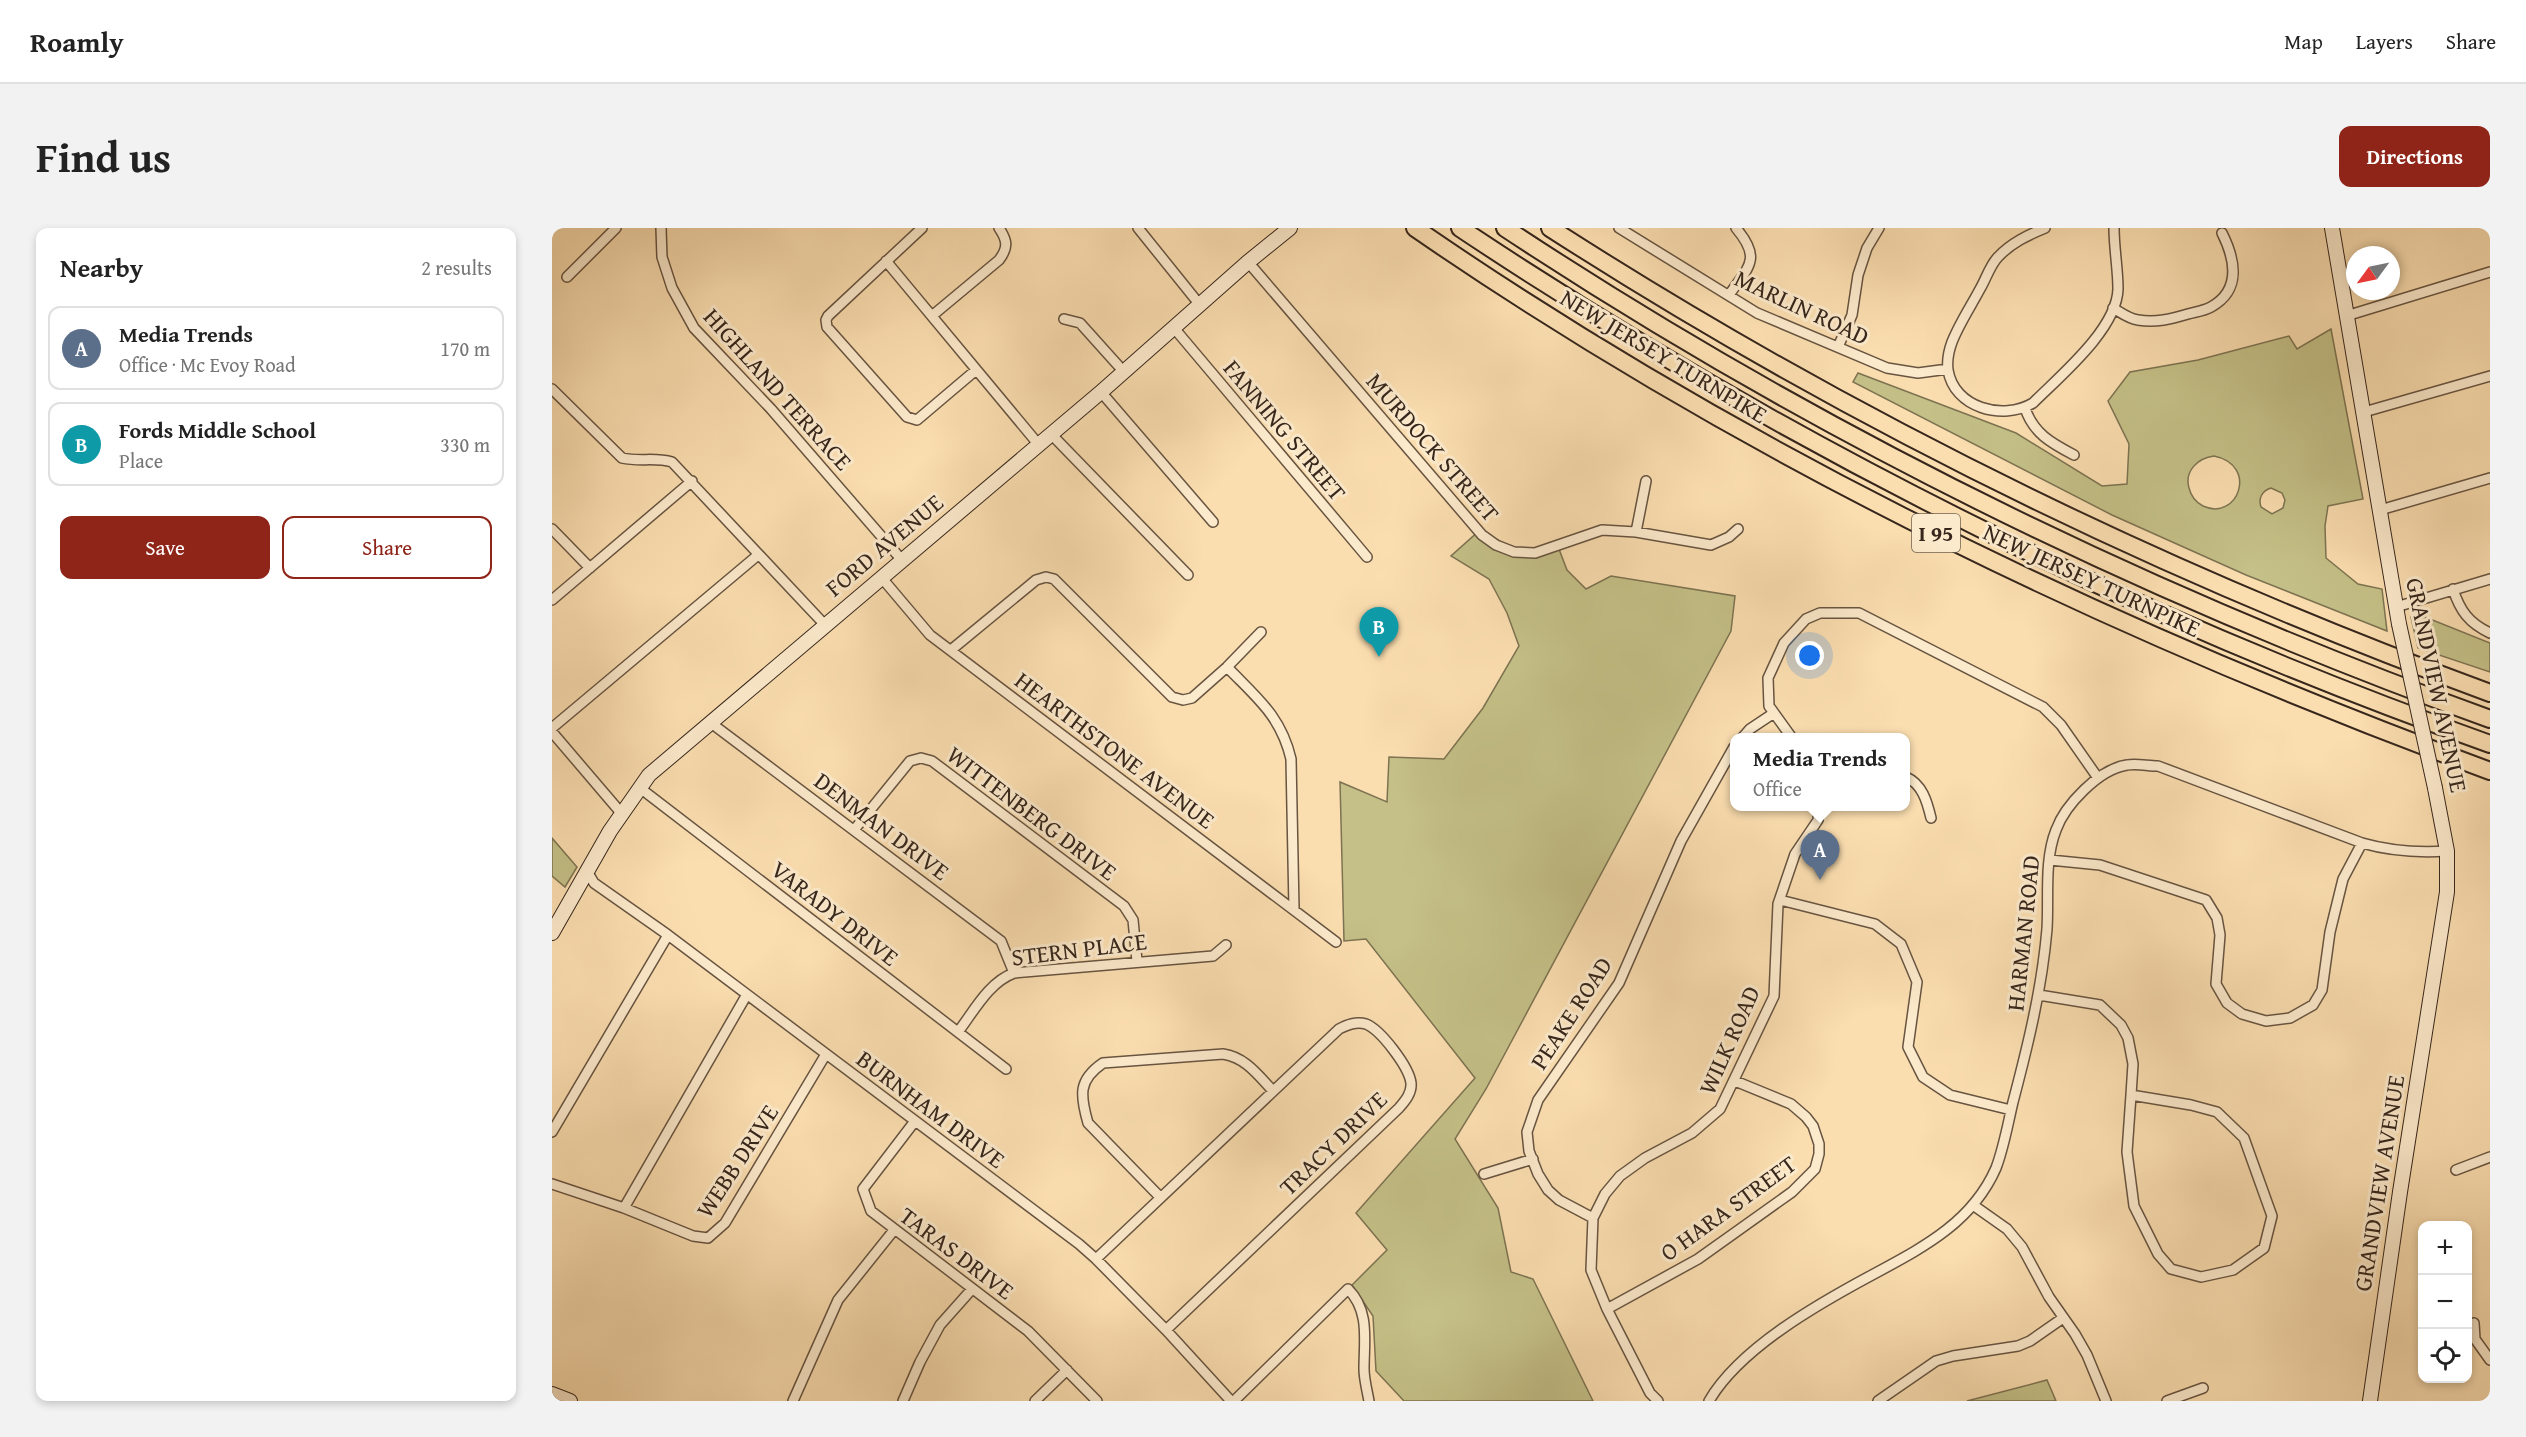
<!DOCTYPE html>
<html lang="en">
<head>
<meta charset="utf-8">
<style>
  :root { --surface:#fff; --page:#f2f2f2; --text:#222; --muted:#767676; --line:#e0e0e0; --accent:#8f2418 }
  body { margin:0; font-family:"Gentium Book Plus",serif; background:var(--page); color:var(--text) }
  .controls { position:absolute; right:18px; bottom:18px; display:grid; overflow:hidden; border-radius:12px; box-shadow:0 3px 9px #0003 }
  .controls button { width:54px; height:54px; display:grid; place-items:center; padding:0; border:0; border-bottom:2px solid var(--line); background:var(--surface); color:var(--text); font:30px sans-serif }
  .compass { position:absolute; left:1794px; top:18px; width:54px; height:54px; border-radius:50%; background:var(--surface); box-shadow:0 3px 9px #0003; rotate:237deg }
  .you { position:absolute; left:1258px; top:428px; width:21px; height:21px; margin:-15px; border:4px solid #fff; border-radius:50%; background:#1a73e8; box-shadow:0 0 0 9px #1a73e833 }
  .badge { display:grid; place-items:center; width:39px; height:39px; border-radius:50%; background:var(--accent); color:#fff; font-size:20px; font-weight:700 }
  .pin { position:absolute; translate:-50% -50px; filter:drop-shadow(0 2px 3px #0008) }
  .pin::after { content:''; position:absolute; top:32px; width:21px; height:18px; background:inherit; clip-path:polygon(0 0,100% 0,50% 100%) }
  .popup { position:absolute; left:1178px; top:505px; width:180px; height:78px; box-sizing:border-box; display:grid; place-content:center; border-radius:12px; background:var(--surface); filter:drop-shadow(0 2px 4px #0005); font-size:20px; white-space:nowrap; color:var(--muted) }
  .popup b { font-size:22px; color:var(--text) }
  .popup::after { content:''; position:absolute; left:50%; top:100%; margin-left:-12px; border:12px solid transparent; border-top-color:var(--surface) }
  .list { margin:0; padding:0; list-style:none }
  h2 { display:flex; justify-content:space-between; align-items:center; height:78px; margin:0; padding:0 24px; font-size:26px }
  h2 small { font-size:20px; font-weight:400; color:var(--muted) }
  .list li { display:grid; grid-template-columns:39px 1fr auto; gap:18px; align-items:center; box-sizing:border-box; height:84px; margin:0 12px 12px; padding:0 12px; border:2px solid var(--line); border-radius:12px }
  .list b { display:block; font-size:22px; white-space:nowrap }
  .list p { margin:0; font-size:20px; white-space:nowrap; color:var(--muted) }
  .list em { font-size:20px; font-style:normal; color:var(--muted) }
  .actions { display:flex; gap:12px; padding:18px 24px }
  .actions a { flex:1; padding:14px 0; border:2px solid var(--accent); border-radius:12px; text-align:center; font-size:21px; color:var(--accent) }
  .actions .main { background:var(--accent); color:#fff }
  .icon { flex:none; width:33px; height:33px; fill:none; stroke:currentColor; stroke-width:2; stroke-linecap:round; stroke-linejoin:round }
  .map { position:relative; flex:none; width:1938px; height:1173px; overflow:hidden; border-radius:12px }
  header { display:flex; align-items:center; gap:36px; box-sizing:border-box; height:84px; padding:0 30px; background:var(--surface); border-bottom:2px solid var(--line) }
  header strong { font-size:28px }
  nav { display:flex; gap:33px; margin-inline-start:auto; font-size:21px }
  .intro { display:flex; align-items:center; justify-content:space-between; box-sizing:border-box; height:144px; padding:0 36px }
  h1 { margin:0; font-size:42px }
  .button { padding:15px 27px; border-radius:12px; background:var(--accent); color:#fff; font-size:21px; font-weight:700 }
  main { display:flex; gap:36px; padding:0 36px }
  aside { flex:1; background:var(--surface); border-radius:12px; box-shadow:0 3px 9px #0003 }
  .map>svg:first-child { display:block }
  .green { fill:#c4c087; stroke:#7d7352; stroke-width:1.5; fill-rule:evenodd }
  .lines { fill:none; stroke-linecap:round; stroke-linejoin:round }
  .street-casing { stroke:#675441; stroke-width:12 }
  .secondary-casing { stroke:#36261c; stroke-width:16 }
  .highway-casing { stroke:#36261c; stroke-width:20 }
  .street { stroke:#fceacc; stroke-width:9 }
  .secondary { stroke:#fceacc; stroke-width:14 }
  .highway { stroke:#fbdeb0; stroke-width:16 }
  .secondary-bridge-casing { stroke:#36261c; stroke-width:16; stroke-linecap:butt }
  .secondary-bridge { stroke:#fceacc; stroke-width:14 }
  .labels { text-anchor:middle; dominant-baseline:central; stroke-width:6; stroke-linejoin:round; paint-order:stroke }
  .shield { fill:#fceacc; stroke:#716151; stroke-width:1.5 }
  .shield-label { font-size:22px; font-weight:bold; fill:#36261c }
  .street-label { font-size:24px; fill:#36261c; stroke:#fceacc }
</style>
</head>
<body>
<header>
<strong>Roamly</strong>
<nav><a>Map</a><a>Layers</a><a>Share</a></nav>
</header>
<div class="intro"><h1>Find us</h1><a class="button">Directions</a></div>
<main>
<aside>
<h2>Nearby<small>2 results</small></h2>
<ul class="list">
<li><span class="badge" style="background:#5c6f8a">A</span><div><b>Media Trends</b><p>Office · Mc Evoy Road</p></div><em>170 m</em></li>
<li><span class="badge" style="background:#0f9aa8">B</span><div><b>Fords Middle School</b><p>Place</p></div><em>330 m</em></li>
</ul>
<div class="actions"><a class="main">Save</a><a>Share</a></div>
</aside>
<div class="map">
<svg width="1938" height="1173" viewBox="0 0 1938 1173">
  <rect width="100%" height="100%" fill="#fbdeb0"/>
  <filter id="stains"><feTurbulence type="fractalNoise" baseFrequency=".00333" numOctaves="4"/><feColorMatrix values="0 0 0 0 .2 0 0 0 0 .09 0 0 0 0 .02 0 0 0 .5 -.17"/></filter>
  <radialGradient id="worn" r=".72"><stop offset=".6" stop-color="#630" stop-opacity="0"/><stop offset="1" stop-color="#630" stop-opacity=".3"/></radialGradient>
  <!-- green -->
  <path class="green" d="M1779,101L1811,271L1776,278L1773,298L1774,330L1806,356L1830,361L1835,403L1694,347L1560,287L1301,154L1306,145L1464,205L1550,258L1575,256L1577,216L1556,173L1578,144L1646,132L1737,108L1745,121ZM1662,228C1707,237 1686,294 1651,278C1643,274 1639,268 1637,260C1632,243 1646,230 1662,228ZM1719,260L1730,265L1733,272L1731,280L1720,286L1709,279C1706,270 1710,263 1719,260Z
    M927,303L970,324L1005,316L1015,342L1034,361L1059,348L1183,368L1179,403L934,861L903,911L946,980L959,1044L981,1051L1041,1173H852L824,1143L821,1088L800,1057L835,1022L804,985L923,850L814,711L792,713L788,554L835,574L837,529L892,531L931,480L967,418L955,385L937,351L899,328Z
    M1868,387L1938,415V444L1866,420L1859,389Z
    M0,610L25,639L13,659L0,648Z
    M1495,1152L1504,1173H1415Z"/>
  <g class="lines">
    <!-- street casing -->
    <g class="street-casing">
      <path id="street" d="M109,0L110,29L120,60L142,100L219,181L349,331
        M370,0L276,88L274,92L275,99L355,189L365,192L424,142
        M586,0L648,77
        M1067,0L1205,85L1335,140L1366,145L1396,141
        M1493,0C1476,7 1459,15 1446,29C1438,37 1434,51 1428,61C1419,78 1407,96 1400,114C1397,122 1395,134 1396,142C1402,180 1451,193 1481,175C1508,148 1565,101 1566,61C1566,41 1562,20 1562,0
        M334,33L487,217
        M696,34L930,307L944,317L962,324L983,325L1050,302L1084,304L1159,317L1177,309L1186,301
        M15,49L64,0
        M1177,67C1197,38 1210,31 1184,0
        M1561,80C1568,84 1577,91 1586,92C1604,95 1619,91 1636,86C1643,84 1652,83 1659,79C1690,62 1683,31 1670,5
        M381,87L447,32C457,19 455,12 447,0
        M1794,88L1938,44
        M512,91L528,95L572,144
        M622,100L815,329
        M1286,119L1300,87L1306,47L1315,20L1327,0
        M0,161L70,230C88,234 103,229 120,234L273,397
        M549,164L661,294
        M1473,180C1481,205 1499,215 1522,227
        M1812,184L1938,148
        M499,206L636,347
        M1828,282L1938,250
        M0,301L38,340
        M1084,304L1094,253
        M329,349L378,407L784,714
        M1901,361C1908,383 1917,395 1938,405
        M0,372L140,253
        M1844,379L1938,351
        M399,422L484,352L494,349L502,351L620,469L631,472L640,470L675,439L709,404
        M675,439C705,470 729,488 739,531L742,681
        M159,495L449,713L462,745
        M0,500L206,327
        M0,504L70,586
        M1190,510L1198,501L1222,485
        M1240,510L1217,478L1216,450L1232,415L1254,391L1268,385H1307L1491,479L1509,497L1546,550
        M1354,549C1370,556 1375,573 1379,590
        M88,560L454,841
        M302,602L358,533L369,530L380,533L572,678L581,692L585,733
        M1498,632L1548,637L1654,672L1665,690L1668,707L1664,756L1675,775L1690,786L1714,793L1738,790L1761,777L1770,762L1778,704L1791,651L1810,615
        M35,643L42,655L116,707L527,1016L544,1031L614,1102L679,1173
        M1228,672L1323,696L1349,716L1365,754L1356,819L1371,849L1398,867L1459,882
        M1487,767L1548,777L1569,797L1576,810L1581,836L1579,867
        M406,804C422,783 437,754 462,745L661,728L674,717
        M1579,867L1639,877L1665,884L1692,910L1720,988L1712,1020L1681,1042L1649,1049L1619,1041L1606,1026L1582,978L1575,924Z
        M363,893L311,961L319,983L476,1103L545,1173
        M0,904L116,707
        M1904,942L1938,929
        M932,946L981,931
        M0,956L72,980L141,1008L156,1010L173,995L274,826
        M608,969L536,895C528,867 526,852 551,835L671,826C693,829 706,847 721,863
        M1421,977L1455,1001L1470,1019L1497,1069L1523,1106L1535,1127L1554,1173
        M72,980L194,768
        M1041,990L1007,972L996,962L986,946L977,923L975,904L986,872L1067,755L1129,613L1182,519
        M544,1031L787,801C795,797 804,793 814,796C829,802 857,839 859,855C860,865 853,873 847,880L614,1102
        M1055,1081L1146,1031L1240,964L1263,941L1267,926V916L1261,898L1254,889L1239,876L1183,853
        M1922,1095L1923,1111L1938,1132
        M241,1173L286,1072L342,1002
        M351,1173L368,1134L388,1097L420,1061
        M483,1173L515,1142
        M682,1173L796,1061C818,1083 812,1112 812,1141C812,1151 815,1162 817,1173
        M1106,1173L1098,1165L1055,1081L1039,1042L1041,990L1053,966L1068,948L1093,930L1140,905L1168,881L1222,768L1226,676L1243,626L1266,592L1267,578
        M1157,1173C1188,1120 1266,1076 1320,1047C1370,1020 1420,995 1444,940C1452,919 1456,895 1461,874C1476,817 1490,760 1495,701C1497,669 1492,632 1504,602C1513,577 1547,541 1575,537C1584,535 1596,538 1606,538L1810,615C1838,623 1865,625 1895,623
        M1326,1173L1384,1133L1401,1128L1466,1118L1478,1113L1511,1090
        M1615,1173L1651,1160"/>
    </g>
    <!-- secondary casing -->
    <g class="secondary-casing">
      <path id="secondary" d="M1780,0L1847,396
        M0,705L58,603L97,547L549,164L696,34L738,0
        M0,1166L18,1173
        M1818,1173L1848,964L1895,664V623L1883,560"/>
    </g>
    <!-- highway casing -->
    <g class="highway-casing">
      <path id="highway" d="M863,0C1195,229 1561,404 1938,543
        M908,0C1229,214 1575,387 1938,516
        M953,0C1260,203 1592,366 1938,491
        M998,0C1293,190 1608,344 1938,465"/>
    </g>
    <!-- street -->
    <use href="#street" class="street"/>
    <!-- secondary -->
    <use href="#secondary" class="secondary"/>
    <!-- highway -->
    <use href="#highway" class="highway"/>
    <!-- secondary-bridge casing -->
    <g class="secondary-bridge-casing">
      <path id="secondary-bridge" d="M1847,396L1883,560"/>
    </g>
    <!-- secondary-bridge -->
    <use href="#secondary-bridge" class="secondary-bridge"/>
  </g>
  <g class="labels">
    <!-- shield labels -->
    <rect class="shield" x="1360" y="286" width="48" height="38" rx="4.5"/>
    <g class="shield-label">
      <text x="1384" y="305">I 95</text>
    </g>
    <!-- street labels -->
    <g class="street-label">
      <text transform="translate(1250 79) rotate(25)">MARLIN ROAD</text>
      <text transform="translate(1112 128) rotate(31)">NEW JERSEY TURNPIKE</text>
      <text transform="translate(226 161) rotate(48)">HIGHLAND TERRACE</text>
      <text transform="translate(733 202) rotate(50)">FANNING STREET</text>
      <text transform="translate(881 219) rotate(49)">MURDOCK STREET</text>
      <text transform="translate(332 317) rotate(-40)">FORD AVENUE</text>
      <text transform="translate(1540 352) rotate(25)">NEW JERSEY TURNPIKE</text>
      <text transform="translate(1885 457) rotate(78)">GRANDVIEW AVENUE</text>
      <text transform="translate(563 522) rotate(37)">HEARTHSTONE AVENUE</text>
      <text transform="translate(480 585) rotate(37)">WITTENBERG DRIVE</text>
      <text transform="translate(330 598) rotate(37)">DENMAN DRIVE</text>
      <text transform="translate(283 685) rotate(38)">VARADY DRIVE</text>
      <text transform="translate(1471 705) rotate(-84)">HARMAN ROAD</text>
      <text transform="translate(527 721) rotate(-7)">STERN PLACE</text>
      <text transform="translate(1019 785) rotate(-57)">PEAKE ROAD</text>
      <text transform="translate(1177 812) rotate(-66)">WILK ROAD</text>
      <text transform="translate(379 881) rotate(37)">BURNHAM DRIVE</text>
      <text transform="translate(781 915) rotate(-44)">TRACY DRIVE</text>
      <text transform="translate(185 933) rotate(-57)">WEBB DRIVE</text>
      <text transform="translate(1827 955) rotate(-81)">GRANDVIEW AVENUE</text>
      <text transform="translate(1176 980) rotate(-36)">O HARA STREET</text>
      <text transform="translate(405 1025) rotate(37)">TARAS DRIVE</text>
    </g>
  </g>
  <rect width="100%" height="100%" filter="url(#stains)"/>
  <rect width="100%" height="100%" fill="url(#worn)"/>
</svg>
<div class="controls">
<button>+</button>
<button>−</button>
<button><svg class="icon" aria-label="locate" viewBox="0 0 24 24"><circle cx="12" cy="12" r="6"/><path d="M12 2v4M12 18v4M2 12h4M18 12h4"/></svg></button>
</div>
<svg class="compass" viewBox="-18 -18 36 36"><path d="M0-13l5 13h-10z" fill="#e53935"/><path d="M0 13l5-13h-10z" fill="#767676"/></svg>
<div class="you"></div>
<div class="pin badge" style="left:1268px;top:652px;background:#5c6f8a">A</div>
<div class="popup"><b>Media Trends</b>Office</div>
<div class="pin badge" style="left:827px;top:429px;background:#0f9aa8">B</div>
</div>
</main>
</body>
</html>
